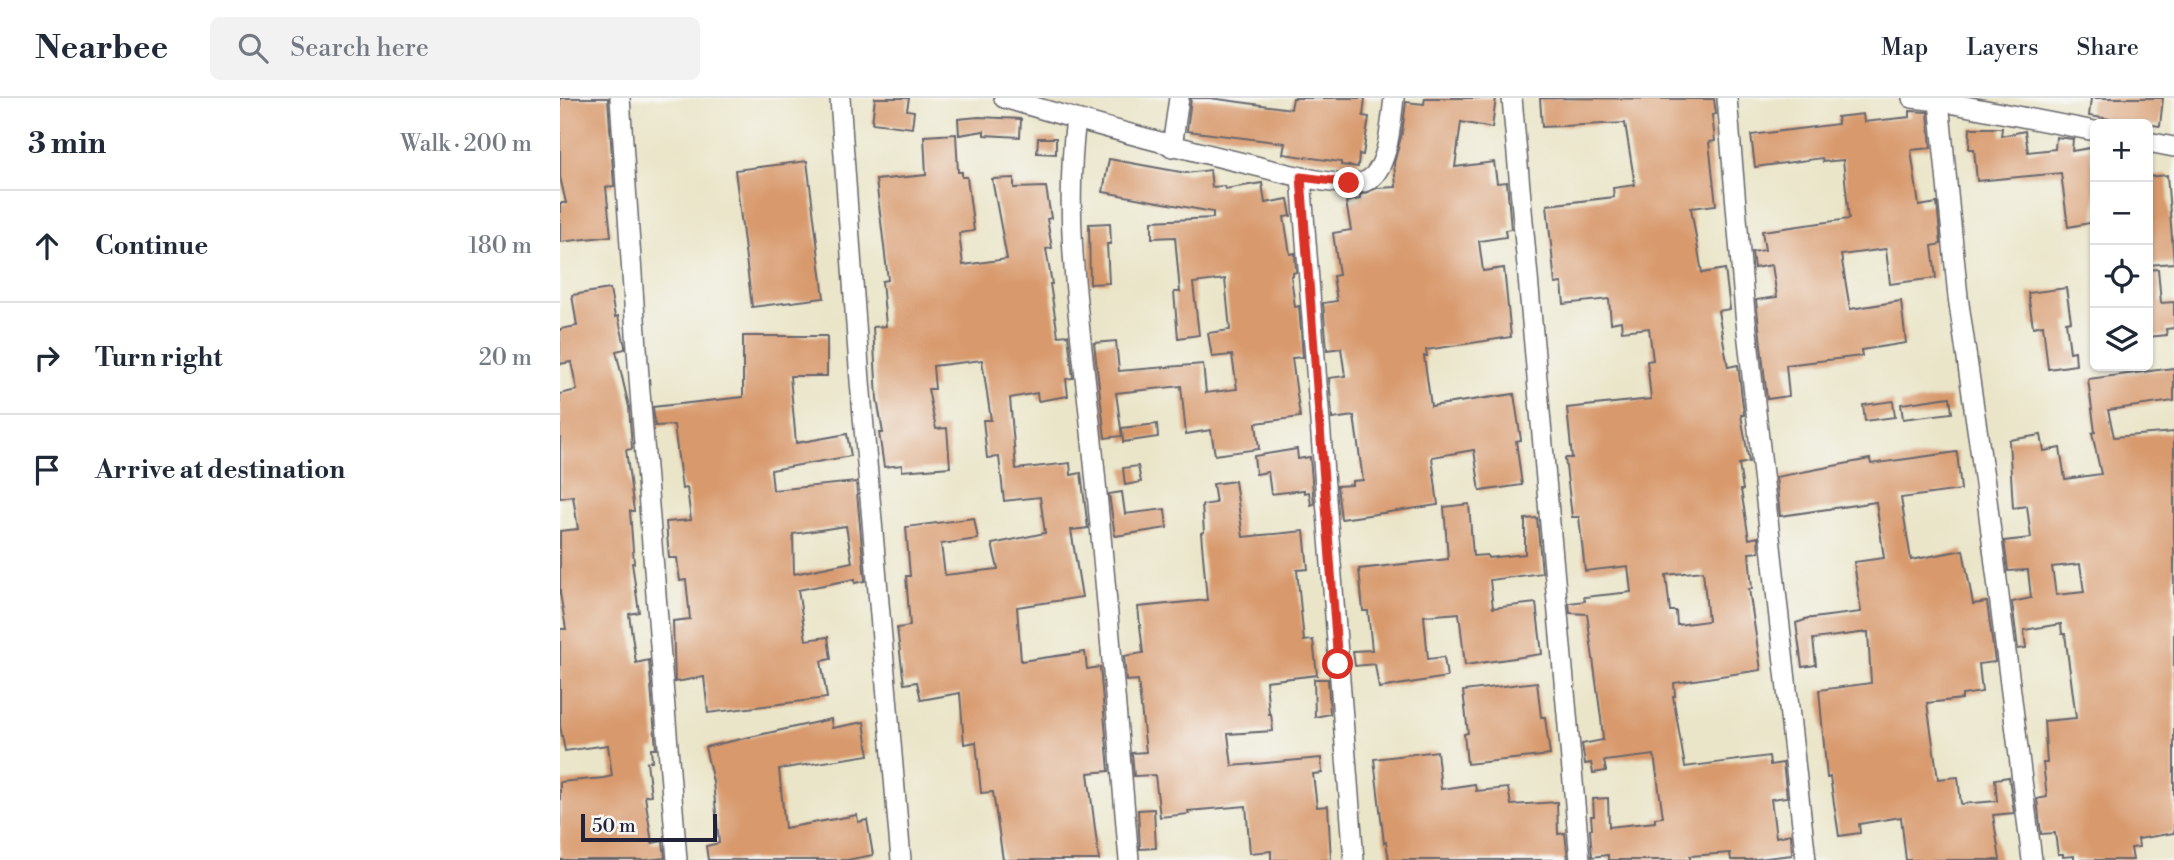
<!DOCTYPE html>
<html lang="en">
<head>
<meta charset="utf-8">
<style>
  :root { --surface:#fff; --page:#f2f2f3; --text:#1f2937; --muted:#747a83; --line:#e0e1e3 }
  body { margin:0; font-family:"Libre Bodoni",serif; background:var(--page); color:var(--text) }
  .controls { position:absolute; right:21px; top:21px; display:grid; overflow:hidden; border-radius:10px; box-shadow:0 2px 5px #0004 }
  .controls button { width:63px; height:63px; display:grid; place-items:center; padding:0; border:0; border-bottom:2px solid var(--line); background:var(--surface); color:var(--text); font:35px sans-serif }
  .scale { position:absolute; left:21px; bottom:18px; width:136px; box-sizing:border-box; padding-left:7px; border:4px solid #22223b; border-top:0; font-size:19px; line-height:24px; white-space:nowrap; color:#22223b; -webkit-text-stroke:5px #f6f6f2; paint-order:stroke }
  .stop { position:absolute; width:21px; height:21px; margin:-16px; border:5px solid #d93025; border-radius:50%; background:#fff }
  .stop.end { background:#d93025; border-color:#fff; box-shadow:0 2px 7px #0008 }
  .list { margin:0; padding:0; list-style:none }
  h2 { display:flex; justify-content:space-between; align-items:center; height:91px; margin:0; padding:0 28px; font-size:30px }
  h2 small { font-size:23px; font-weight:400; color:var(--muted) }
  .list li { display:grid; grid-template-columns:46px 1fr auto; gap:21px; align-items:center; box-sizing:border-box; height:112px; padding:0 28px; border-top:2px solid var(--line) }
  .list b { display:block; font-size:26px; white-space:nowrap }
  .list em { font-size:23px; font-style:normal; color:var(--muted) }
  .icon { flex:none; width:38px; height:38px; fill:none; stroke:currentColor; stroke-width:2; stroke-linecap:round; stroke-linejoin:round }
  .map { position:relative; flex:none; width:1614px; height:762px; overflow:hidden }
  header { display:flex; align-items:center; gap:42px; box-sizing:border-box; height:98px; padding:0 35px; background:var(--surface); border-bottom:2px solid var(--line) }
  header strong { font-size:33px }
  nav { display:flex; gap:38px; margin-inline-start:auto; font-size:24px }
  .search { width:490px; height:63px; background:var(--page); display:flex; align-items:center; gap:18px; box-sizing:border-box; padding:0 24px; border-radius:10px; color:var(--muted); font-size:26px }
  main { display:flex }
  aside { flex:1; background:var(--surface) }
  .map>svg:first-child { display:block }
  .building { fill:#d8996c; fill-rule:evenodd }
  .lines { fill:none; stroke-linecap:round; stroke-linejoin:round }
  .minor-casing { stroke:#68666c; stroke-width:22 }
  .minor { stroke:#fff; stroke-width:19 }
  .route { stroke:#d93025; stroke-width:9 }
</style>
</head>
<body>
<header>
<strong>Nearbee</strong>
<div class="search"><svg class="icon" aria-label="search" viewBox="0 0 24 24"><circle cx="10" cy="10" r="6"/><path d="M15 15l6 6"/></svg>Search here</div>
<nav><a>Map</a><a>Layers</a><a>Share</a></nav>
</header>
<main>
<aside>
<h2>3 min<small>Walk · 200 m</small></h2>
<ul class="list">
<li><svg class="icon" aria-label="ahead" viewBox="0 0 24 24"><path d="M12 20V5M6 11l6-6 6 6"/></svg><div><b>Continue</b></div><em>180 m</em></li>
<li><svg class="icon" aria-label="right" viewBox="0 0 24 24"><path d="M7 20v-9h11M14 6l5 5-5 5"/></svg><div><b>Turn right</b></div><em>20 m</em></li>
<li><svg class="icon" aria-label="arrive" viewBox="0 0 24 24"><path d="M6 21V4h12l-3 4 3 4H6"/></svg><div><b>Arrive at destination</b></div></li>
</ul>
</aside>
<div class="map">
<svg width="1614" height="762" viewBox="0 0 1614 762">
  <rect width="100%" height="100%" fill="#f6f6f2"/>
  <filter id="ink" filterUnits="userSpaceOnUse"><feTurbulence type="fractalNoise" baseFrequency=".0143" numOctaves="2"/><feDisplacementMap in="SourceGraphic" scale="14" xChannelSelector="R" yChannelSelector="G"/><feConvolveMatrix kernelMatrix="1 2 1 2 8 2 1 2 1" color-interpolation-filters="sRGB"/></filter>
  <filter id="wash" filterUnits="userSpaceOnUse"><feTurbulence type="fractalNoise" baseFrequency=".00686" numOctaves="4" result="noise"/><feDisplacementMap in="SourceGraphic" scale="28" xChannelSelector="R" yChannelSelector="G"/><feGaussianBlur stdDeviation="1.57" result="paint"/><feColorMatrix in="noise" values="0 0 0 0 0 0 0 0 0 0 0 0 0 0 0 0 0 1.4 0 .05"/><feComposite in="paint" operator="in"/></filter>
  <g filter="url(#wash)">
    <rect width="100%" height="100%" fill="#eae5c8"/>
    <g id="blocks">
      <!-- building -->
      <path class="building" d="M0,0H48L54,88L46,89L51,138L0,144V105H6L0,79Z
        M315,0H349L347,12L354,13L352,30L312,25Z
        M631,0H650L731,11L733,0H805L803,18L809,19L803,57L799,56L798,69L781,67V64L723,56L725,45L627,33Z
        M865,0H936L932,30L901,24L895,69L934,64L937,85L947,84L951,131L945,132L946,139L919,143L923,173L944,170L951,239L866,252L867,258H864L871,308L954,296L961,342L956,343L962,387L920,393L914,352L872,359L878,407L781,421L777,388L792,387V383L803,382L794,318L772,321V317L769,280L785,278L781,250L767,252L763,205L777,203L773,178L779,177L773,135L791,132L786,104L800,101V97L817,90L836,89L834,65L842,35L846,4L864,6Z
        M980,0L1154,1L1156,16L1152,17L1155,43L1149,44L1156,107L1131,110L1142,175L1165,171L1170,211L1158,213L1168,269L1178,267L1184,317H1181L1189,364L1179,366L1183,392H1181L1189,441L1198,439L1199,454L1189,455L1192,491H1189L1201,572L1114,585L1115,598H1113L1125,669L1209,658L1210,667L1223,665L1227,699L1211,701L1216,739L1231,736L1232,757L1189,762H1171L1170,755L1130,758V762H1048V757L1032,759L1030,731H1032L1031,718H1034L1033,701L1048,700L1049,729L1095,724V720L1103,719L1094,657L1044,663L1046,673L1033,675L1031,665L1025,666L1022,646L1043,642L1041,620L1027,516L1010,515L1009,505L1025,503L1024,499L1071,494L1068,468L1025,473L1019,419H1012L1005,360H1012L1007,310L1091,301L1087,263L1093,262L1089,230L1062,233L1061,223L1051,225L1049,201L1004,206L1002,185L995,186L987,107L1054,99L1053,90L1075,87L1065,25L982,29ZM1143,473L1148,523L1117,527L1116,513H1110L1106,477Z
        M1531,0H1603L1600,28L1529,18Z
        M1350,13L1368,14L1371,50L1351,52L1359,108L1377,105L1381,146L1372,148L1376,180L1330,186L1326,151L1281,157L1290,211L1341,203L1346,245L1301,252L1302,258L1226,267L1229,298L1207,301L1196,202L1217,199L1212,167L1194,170L1192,154L1205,152L1202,133L1289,121L1283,62L1263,64L1262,60L1195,69L1191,37L1278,26L1277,19L1303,16L1304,24L1350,19Z
        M419,19L461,21L460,39L424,37V33L399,37L398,21Z
        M1410,30H1442L1441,38L1465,33L1468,54L1495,51L1496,39L1513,41L1512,53L1530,50L1535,83V124L1508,129L1501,75L1417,83L1414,51H1409Z
        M396,36L398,74H402V79H407L414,133L399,135L403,167L447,161L432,81L454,80V90L486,89L491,120L487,121L492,150L486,151L492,186H490L498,238L508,237L513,280L506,281L508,298L478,303L477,295L450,300L456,371L510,365L511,377L521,375L528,430L511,432L522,499L457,509L461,563L525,554L527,571L540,569L549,673L528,675L539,762H443L433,694L421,695L416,644L404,646L400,595L361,602L357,584L344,586L337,530L350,528L346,478H350L346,429L414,420L418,441L381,446L385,477L438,471L432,446L485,435L480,399L444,403L439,359L427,360L423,322H431L422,262L373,268L375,291H368L376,331L387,330L390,369L342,373V367L324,369L319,335H323L317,301L313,229L326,228L322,183L328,182L316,82L366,77L364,38Z
        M478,40H496V56L477,55Z
        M549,61L626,75L650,72L652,89L664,88L665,91L702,85L705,105L728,101L731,118L724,119L730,156L735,155L736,174L733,175V178H731L735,209L739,208L743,259L732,260L740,319L696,325L699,351L655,357L651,332L626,336L621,288L556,295L562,338L545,340L534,245L556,243L559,273L643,266L646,295L677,291L672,257L652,259L648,235L670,232L665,181L633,185L639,237L618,240L614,194H620L615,139L592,140V123L653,120V114L543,94Z
        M247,63L264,200L192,209L175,72Z
        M1607,77L1614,165L1588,167V79Z
        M550,125L551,146H547L549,185L530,186L529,126Z
        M1598,171L1601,205L1614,204V230L1606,231L1607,237L1588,239V172Z
        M1506,190L1511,223L1506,224L1510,254L1515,253L1516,267L1488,271L1483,227L1473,229L1468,195Z
        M50,191L55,219L58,218L65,248V251L56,253L69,309L72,351L66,352L74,413H70L74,465H72L79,514L69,516L76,565L89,562L96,651H91L92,663L87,664L91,697L85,698L92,745L103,743L105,760L86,762H0V684L44,680L52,678L48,647L5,653L0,628V531H6L0,495V433L18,431L13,398L0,400V296L17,292L11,264L0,266V231L17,228L12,197Z
        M183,238H267V278H230L236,345L287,336L291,358L211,372L213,392L296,384L305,483L295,485V481L238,492L246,542L268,539L271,561L261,563L267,600L148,615L144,579L115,584L113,523L130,521L126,482L120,483L117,460H109L106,424L131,422L127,390L122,391L114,327L95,328L93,309L183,299ZM286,428L292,464L234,476L233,436Z
        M1614,270V303L1548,312L1554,339L1614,334V735L1578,741L1579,749L1571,750L1573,762H1514V758L1503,759V756H1498L1495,735L1481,736L1477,701L1487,699L1483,665H1487L1484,623L1516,620L1505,536H1502L1501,526L1464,532L1466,550L1458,551L1452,504L1471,500L1468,472L1448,473L1444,443L1471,440L1467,408L1453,410L1449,342L1481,337L1484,353L1500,350L1505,381L1541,376L1532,335L1535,334L1528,281ZM1520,466L1524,494L1496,497L1492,469Z
        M1390,299L1392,315L1343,321L1341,306Z
        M1333,303L1335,319L1305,323L1303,307Z
        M597,326L598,339L563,344L562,330Z
        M737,351L738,361L750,359L754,406L751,407L749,394L744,395V392L711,396L708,374L696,376L694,358Z
        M1397,354L1401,392L1341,400L1351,462L1403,452L1413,506L1427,504L1435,564L1419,566L1422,594L1402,597V601L1367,605L1378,681L1398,679L1401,706L1437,703L1435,681L1449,679L1454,715L1433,717L1440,762H1346L1341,719L1299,726L1300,735L1279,738L1270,679L1267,680L1259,592L1311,585L1308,534L1253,541L1256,567L1242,569L1236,525L1245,522V521L1301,514L1294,464L1324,460L1316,404L1220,418L1216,379L1310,361L1311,366Z
        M578,368L581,384L565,387L563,370Z
        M675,383L683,439L744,433L748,471L737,472L744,543L753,542L757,577L706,583L709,616H711L713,633L668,636L672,668L761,660L762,675L753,676L757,709L768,708L771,762H711V753L690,755L686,708L628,713L629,716L600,719L595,677L574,678L572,655L586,654L578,582L566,583L564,558L583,555L578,509L647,502L641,435L644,434L642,407L656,405L653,386Z
        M562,394L565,416L605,411L607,430L555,438L549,396Z
        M909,406L913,458L927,457L928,460L965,456V421L977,420L982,475L930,482L933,510L976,505L982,556L905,567L899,515L864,518L868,561L884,559L887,579L819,590L815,566L795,568L793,553L812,552L808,513H803L799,471L888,461L884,409Z
        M754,581H768L770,616L755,619Z
        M977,584L981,619H985L990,657L907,666L904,636L908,635L903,593Z
        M271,621L272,630L304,624L309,657L219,671L225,730L297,717L298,724L307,722L313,757L287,762H148L146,748L159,745L153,684L145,649Z
        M877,653L881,691L915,686L916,693L948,690L951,707L997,704L998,736L1005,735L1008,762H829L826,744L824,745L814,661Z
        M594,711L596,750L580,751L578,712Z"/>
    </g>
  </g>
  <g filter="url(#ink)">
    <use href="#blocks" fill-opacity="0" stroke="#68666c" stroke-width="2"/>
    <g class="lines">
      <!-- minor casing -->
      <g class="minor-casing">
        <path id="minor" d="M60,0L80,294L117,762
          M280,0L300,283L341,762
          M444,0C528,25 611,48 696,68C719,74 786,92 806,83C829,73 831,22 834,0
          M952,0L1020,762
          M1167,0L1185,215L1246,762
          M1352,0L1379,3L1535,33
          M1379,3L1398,199L1425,386L1472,762
          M516,21C502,129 522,237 532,344C546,483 557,623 569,762
          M1588,44L1614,49
          M612,49L619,0
          M741,79L794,762"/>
      </g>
      <!-- minor -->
      <use href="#minor" class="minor"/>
    </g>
  </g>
  <g class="lines" filter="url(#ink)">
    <!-- route -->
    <path class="route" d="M778,566L741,79L789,85"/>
  </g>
</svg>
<div class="controls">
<button>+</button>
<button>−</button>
<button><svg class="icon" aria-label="locate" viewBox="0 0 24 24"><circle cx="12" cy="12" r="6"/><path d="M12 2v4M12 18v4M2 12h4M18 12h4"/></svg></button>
<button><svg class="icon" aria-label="layers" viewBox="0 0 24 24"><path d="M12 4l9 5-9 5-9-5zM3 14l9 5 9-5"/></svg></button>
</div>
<div class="scale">50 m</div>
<div class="stop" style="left:778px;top:566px"></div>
<div class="stop end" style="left:789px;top:85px"></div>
</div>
</main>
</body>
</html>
